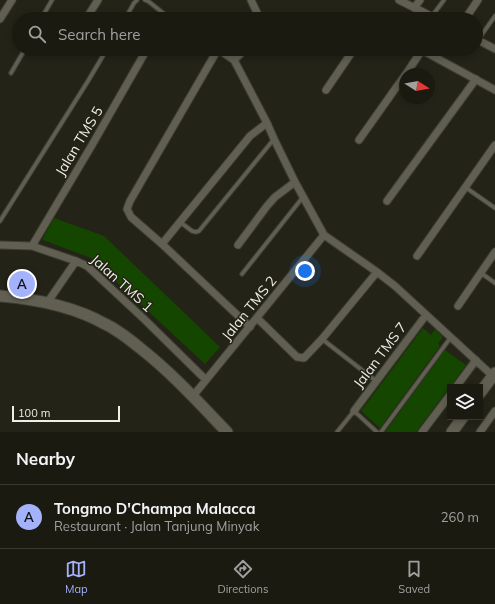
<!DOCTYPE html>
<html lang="en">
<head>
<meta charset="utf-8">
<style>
  :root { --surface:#1b1a11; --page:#28271f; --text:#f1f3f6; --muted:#a0a19f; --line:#393831; --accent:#a4b2fc }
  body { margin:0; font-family:Mulish,sans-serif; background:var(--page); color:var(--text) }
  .controls { position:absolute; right:12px; bottom:12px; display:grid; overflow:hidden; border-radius:0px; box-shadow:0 2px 6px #0003 }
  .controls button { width:36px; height:36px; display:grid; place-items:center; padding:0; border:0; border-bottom:1px solid var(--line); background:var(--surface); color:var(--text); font:20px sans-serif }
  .compass { position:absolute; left:399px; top:68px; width:36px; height:36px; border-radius:50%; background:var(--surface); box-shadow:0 2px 6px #0003; rotate:101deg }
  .scale { position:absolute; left:12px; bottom:10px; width:108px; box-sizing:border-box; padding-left:4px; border:2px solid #efeee7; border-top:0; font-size:11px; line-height:14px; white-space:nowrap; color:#efeee7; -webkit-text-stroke:3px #242317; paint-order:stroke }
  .you { position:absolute; left:305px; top:271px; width:14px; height:14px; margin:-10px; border:3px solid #fff; border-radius:50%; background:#1a73e8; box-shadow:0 0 0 6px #1a73e833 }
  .badge { display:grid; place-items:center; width:26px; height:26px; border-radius:50%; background:var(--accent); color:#111; font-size:13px; font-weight:700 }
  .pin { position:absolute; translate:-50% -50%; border:2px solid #fff; box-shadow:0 1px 4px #0006 }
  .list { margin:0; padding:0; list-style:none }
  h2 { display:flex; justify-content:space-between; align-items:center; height:52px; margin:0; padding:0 16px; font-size:17px }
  h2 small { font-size:13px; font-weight:400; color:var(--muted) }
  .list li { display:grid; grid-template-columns:26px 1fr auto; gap:12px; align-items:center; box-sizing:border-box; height:64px; padding:0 16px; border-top:1px solid var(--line) }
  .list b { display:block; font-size:15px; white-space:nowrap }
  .list p { margin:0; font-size:13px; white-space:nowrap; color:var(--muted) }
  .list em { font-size:13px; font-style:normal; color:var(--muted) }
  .icon { flex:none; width:22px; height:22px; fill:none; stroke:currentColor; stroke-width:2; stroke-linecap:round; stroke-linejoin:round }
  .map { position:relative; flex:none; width:495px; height:432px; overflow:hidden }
  .search { position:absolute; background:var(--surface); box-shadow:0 2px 6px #0003; left:12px; right:12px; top:12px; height:44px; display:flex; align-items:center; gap:10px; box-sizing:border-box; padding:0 14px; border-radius:22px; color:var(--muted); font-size:15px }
  .sheet { height:116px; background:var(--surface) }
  nav { display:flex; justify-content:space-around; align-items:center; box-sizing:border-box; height:56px; border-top:1px solid var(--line); background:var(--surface); font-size:11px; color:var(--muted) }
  nav a { display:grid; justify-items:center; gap:2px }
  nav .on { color:var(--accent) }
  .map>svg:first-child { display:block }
  .building { fill:#154600 }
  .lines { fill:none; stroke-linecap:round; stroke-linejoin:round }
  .lane-casing { stroke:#3f3e35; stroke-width:5.5 }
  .street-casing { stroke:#3f3e35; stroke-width:9 }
  .secondary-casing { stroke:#3f3e35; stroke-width:13 }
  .lane { stroke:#605f51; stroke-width:3.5 }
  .street { stroke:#605f51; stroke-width:7 }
  .secondary { stroke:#605f51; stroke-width:11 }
  .labels { text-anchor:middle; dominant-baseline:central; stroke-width:3; stroke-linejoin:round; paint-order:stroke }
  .street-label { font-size:14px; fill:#efeee7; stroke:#242317 }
</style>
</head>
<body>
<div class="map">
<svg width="495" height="432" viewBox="0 0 495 432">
  <rect width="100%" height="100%" fill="#242317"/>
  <!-- building -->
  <path class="building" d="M54,218L104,236L220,347L205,364L91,258L43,240V238Z
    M423,328L431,335L435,329L443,337L438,344L440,346L380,428L361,411Z
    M445,350L466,365L448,390L446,392L418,429L417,432H385Z"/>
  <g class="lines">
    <!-- lane casing -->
    <g class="lane-casing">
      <path id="lane" d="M145,0L148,1L168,17
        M432,16L444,0
        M41,19L52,0
        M125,19L134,3L137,0
        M478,40L495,16
        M11,73L25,49
        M465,187L495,208
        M0,221L88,81L107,49
        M180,222L192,231L196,232L199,231L274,139
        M481,273L495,283
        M242,274L303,197
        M322,339L376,381
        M337,432L354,411L377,432
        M381,432L451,337"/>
    </g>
    <!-- street casing -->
    <g class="street-casing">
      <path id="street" d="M251,0L260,19
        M399,0L437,19
        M414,8L420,0
        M0,19L12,0
        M86,19L98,0
        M165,19L169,17L173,19
        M465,19L478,0
        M476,39L495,49
        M218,49L234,60L267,123L274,139L295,182L324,235L377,272L395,286L495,378
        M218,49L130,201L127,209L131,217L162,244L250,327
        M420,49L495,90
        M234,60L246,49
        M406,74L422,50
        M326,90L354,49
        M359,140L405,75
        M387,201L476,79
        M162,244L250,136L267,123
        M0,245L32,246L76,261L87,266L144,319L206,380
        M238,245L267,206L275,197L295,182
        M32,246L92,145L147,49
        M417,256L495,145
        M47,303L76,261
        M458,306L495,252
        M257,318L297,357L304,358L322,339L377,272
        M456,387L476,360
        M193,396L324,235
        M354,411L426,315
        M422,432L450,395
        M480,432L495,411"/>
    </g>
    <!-- secondary casing -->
    <g class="secondary-casing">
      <path id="secondary" d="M0,296C36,299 73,306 105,324C118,330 129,339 140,348C172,373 199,403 227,432
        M480,393L495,373
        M452,432L463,417"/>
    </g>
    <!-- lane -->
    <use href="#lane" class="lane"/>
    <!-- street -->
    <use href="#street" class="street"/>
    <!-- secondary -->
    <use href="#secondary" class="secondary"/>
  </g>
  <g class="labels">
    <!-- street labels -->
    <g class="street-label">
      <text transform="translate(79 141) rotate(-59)">Jalan TMS 5</text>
      <text transform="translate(122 283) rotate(42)">Jalan TMS 1</text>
      <text transform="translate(249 308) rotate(-51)">Jalan TMS 2</text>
      <text transform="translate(380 355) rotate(-53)">Jalan TMS 7</text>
    </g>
  </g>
</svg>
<div class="controls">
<button><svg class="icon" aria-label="layers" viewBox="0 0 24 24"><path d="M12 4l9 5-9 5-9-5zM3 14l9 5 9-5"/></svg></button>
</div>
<svg class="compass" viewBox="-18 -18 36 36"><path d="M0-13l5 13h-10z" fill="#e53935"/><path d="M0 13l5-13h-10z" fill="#a0a19f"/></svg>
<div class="scale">100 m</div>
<div class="you"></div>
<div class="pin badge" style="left:22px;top:284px">A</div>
<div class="search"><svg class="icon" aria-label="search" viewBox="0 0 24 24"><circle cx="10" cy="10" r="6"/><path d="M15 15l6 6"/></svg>Search here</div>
</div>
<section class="sheet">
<h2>Nearby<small></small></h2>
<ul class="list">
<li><span class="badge">A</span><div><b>Tongmo D'Champa Malacca</b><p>Restaurant · Jalan Tanjung Minyak</p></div><em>260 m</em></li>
</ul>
</section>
<nav>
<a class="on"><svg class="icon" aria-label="map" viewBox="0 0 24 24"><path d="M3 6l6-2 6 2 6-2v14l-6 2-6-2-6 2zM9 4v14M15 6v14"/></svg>Map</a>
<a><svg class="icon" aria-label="directions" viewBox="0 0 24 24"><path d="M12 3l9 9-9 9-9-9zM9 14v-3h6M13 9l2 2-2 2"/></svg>Directions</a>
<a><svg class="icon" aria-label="saved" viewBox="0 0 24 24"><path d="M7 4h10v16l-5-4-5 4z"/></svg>Saved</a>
</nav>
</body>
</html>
